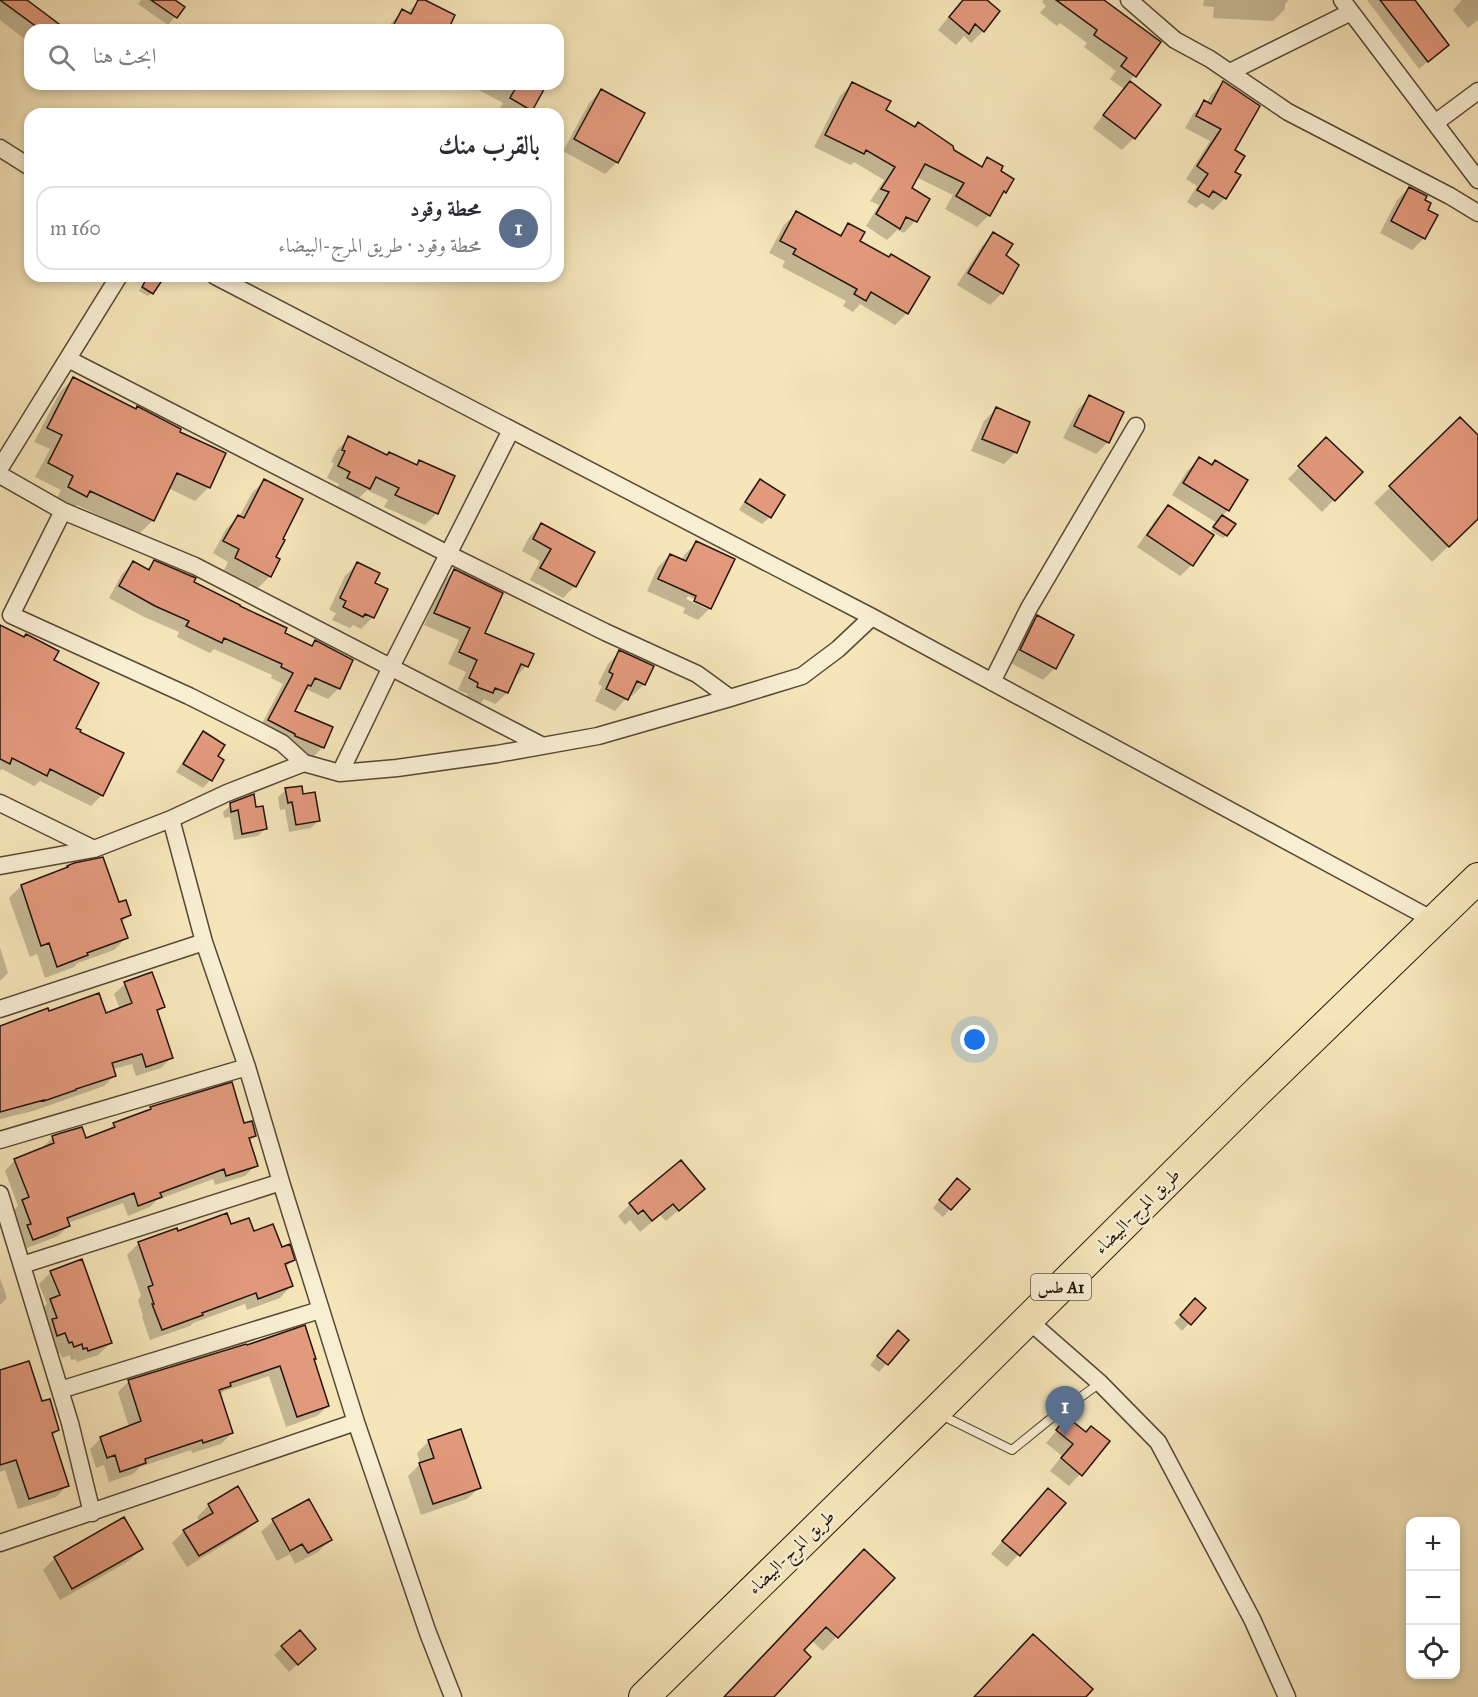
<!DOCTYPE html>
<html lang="ar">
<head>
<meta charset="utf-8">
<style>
  :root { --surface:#fff; --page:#f2f2f3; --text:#2b2b33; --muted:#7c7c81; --line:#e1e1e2; --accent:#8f2418 }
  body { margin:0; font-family:"IM FELL Great Primer",Amiri,serif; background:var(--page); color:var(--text); direction:rtl }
  .controls { position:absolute; right:18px; bottom:18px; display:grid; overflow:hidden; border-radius:12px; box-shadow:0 3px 9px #0003 }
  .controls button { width:54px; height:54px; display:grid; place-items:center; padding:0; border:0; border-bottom:2px solid var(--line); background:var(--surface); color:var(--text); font:30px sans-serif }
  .you { position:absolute; left:975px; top:1040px; width:21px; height:21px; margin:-15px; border:4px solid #fff; border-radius:50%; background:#1a73e8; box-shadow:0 0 0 9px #1a73e833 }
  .badge { display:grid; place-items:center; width:39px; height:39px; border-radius:50%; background:var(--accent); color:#fff; font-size:20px; font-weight:700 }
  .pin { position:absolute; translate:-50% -50px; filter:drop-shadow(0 2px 3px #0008) }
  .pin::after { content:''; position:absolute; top:32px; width:21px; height:18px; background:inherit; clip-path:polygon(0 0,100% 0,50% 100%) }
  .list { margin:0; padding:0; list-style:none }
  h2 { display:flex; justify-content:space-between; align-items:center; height:78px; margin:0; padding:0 24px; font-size:26px }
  h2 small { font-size:20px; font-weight:400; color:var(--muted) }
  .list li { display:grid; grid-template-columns:39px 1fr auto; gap:18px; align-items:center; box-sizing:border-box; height:84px; margin:0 12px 12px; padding:0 12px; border:2px solid var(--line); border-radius:18px }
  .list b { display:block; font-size:22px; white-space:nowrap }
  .list p { margin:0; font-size:20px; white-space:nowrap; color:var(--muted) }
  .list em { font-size:20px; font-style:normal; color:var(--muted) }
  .icon { flex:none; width:33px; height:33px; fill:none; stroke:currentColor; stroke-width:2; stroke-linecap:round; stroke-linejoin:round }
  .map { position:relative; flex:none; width:1478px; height:1697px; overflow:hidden; direction:ltr }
  .search { position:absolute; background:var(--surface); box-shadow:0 3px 9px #0003; left:24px; top:24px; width:540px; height:66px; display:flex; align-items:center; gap:15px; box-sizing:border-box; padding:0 21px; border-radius:18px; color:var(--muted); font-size:22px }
  .panel { position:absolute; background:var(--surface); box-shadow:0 3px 9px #0003; left:24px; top:108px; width:540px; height:174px; border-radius:18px; direction:rtl }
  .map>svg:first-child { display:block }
  .shadow { fill:#0003; fill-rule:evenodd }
  .building { fill:#e2997c; stroke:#22130b; stroke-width:1.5 }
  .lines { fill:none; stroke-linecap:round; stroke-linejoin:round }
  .lane-casing { stroke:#574836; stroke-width:10 }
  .street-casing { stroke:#574836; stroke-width:19 }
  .highway-casing { stroke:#22130b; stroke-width:32 }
  .lane { stroke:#f8eed2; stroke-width:8 }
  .street { stroke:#f8eed2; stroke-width:16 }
  .highway { stroke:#f5e5b9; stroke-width:30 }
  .labels { text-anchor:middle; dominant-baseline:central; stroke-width:5; stroke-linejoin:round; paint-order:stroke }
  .shield { fill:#f8eed2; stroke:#625547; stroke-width:1.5 }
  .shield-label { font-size:16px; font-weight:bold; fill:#22130b }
  .street-label { font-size:18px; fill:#22130b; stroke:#f8eed2 }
</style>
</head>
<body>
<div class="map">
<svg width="1478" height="1697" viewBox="0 0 1478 1697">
  <rect width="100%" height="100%" fill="#f5e5b9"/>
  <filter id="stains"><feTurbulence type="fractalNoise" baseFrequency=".00333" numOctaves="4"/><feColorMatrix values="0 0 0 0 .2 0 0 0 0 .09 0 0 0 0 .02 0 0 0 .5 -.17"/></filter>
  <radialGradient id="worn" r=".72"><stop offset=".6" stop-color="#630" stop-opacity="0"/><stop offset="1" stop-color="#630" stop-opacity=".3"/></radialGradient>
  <!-- shadow -->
  <path class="shadow" d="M0,0H24L64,30H30V43L0,20Z
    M141,0H172L183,7L168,25L138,4Z
    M419,0H422L446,30H387L391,23L403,11L407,14Z
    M962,0H985L998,11L983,31L971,43L964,36L956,45L938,30Z
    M1043,0H1101L1159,42L1129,82L1159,105L1134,138L1122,150L1093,128L1124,89L1110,79L1116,71L1084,47L1087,43L1060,23L1057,26L1040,13L1046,6L1042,2Z
    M1204,0H1289L1285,4V9L1273,21L1213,18L1214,7L1203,6Z
    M1367,0H1409L1447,45L1419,69Z
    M1462,0H1478V20L1468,28L1453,10Z
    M1223,83L1233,151V172L1225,198L1213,210L1202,203L1196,208L1187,202L1197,186L1186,179L1210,141L1185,128L1193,114L1205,102L1207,103L1211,95Z
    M482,84H545L531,110L527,114H505L499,111L503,103L479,90Z
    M852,84L884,110L914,128L918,124L953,151L979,168L988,159L998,172L1005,192L998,199L989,215L977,227L945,209L953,195L916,177L910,189L915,221L904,233L897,230L887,240L866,226L879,205L870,201L884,180L854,162L851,165L814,147L840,96Z
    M601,91L617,162L605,174L563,151L589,103Z
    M1409,188L1423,201L1426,210L1424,238L1412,250L1380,233L1397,200Z
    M796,213L838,236L849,225L907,313L895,325L860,304L853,312L843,306L846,301L782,267L785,261L769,253L784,225Z
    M994,234L1004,255L1017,265L1002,293L990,305L957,285L982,246Z
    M149,276H156L152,293L148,296L139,291Z
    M73,379L178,432L209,487L195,501L168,488L153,520L139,534L77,505L72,509L55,501L61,490L35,477L50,449L34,442L60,392Z
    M1090,397L1108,442L1096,454L1063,438L1078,409Z
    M996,409L1028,422L1015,453L1004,464L971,451L984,421Z
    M1460,419L1478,438V518L1432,562L1374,503Z
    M349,438L386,456L415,466L420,462L437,513L425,525L384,507L388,500L367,490L357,500L336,490L339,484L327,478L334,463L331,462L337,450Z
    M1326,439L1361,472L1322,512L1288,479Z
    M1199,459L1246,480L1228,510L1222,516L1226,535L1223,538L1211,531L1217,523L1172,495L1187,471Z
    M264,481L274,557L278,560L270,576L258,588L224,570L228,562L213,553L226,529L238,517H239L252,493Z
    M760,481L770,517L762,524L739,510L752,489Z
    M1168,507L1192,565L1180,576L1137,547L1156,519Z
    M541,525L575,586L563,598L530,580L540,561L522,551L529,537Z
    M696,543L710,608L698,620L683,613L685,608L647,591L658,567L670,555L681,561L684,555ZM688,596L707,605V609L686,599Z
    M154,562L283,634L310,646L315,642L339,688L328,699L306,689L293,712L323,747L312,758L258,731L283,684L271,678L272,675L214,649L210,653L177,637L179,632L144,617L109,598L122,574L133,563L146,570Z
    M357,564L373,584V617L361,629L353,625L350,628L332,620L336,613L329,610L345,576Z
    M454,571L483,634L532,655L526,666L515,678L514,677L507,693L495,704L484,699L480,704L466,698L468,694L458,690L466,672L448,664L459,640L424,625L443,582Z
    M1037,617L1055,668L1043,680L1009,662L1025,629Z
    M0,626L52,661L74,728L102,795L91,806L40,781L34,786L2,769L0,771Z
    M620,652L644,684L632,696L629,695L615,711L595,701L602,686L598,684L608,664Z
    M203,733L216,757L222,761L210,780L203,788L176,772L196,741Z
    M286,790L302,795L318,821L311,828L289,832L285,809L280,810L278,797Z
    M231,805L255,809L266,828L258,836L234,840L230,817L224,818L223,812Z
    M21,886L118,904L129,915L121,923L126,938L114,950L78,963L74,967L45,978L37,954L30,957L9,898Z
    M0,947L8,973L0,981Z
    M125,984L163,1006L157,1013L171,1058L161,1068L136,1076L132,1064L113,1069L115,1075L104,1086L33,1111L0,1119V1025L4,1024L5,1026L48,1013L105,1015L120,1009L114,994Z
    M151,1108L243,1125L255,1136L249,1142L256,1165L245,1176L215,1185L213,1179L157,1200L150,1207L128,1216L123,1203L68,1223L69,1225L58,1236L22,1250L12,1212L18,1206L5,1171L15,1160L42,1148L52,1138L86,1140L106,1132L114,1124L147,1112Z
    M680,1163L703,1189L666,1221L660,1215L640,1232L630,1220L625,1225L618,1216L630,1204Z
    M950,1188V1209L943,1217L933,1208Z
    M230,1226L281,1249L293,1260L285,1268L291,1286L280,1298L247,1310L245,1304L193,1323L190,1326L150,1340L142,1317L143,1316L138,1300L141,1296L127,1255L139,1243L177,1233Z
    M51,1272L110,1343L98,1355L77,1362L76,1359L71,1360L70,1355L62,1358L60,1353L57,1354L39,1313L47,1304L39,1284Z
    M0,1278L7,1298L0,1305Z
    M1196,1300L1204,1308L1182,1331L1174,1323Z
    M890,1340H907L879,1372L870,1365Z
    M313,1360L328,1406L317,1416L286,1427L269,1376L224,1391L220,1395L232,1433L221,1444L192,1453L191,1450L140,1467L133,1474L109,1482L104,1465L96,1468L90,1449L101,1438L129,1427L118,1392L129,1381Z
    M0,1372L41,1403L58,1430L51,1436L67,1486L56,1497L18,1509L5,1470L0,1472Z
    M1067,1419L1085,1434L1080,1474L1069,1486L1050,1471L1062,1456L1046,1443Z
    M429,1441L479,1488L467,1499L421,1515L408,1476L420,1464L417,1453Z
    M1036,1502L1064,1503L1007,1567L991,1554Z
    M209,1505L256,1521L244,1532L187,1567L172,1543L184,1531L200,1522L197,1517Z
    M273,1521L330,1540L318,1552L295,1564L290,1554L277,1561L261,1532Z
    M141,1549L129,1561L60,1600L43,1570L55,1558Z
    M893,1578L823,1651L811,1640L802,1650L772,1697H726Z
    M299,1632L307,1656L289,1672L274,1655Z"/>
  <!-- building -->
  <path class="building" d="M0,0H27L67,30H41Z
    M151,0H175L185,7L177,18Z
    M418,0H425L455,15L448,30H391L402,9L411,14Z
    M963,0H987L1000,11L984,32L975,24L969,34L949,17Z
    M1056,0H1104L1161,42L1136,77L1121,66L1127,58L1094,35L1097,30Z
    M1380,0H1415L1449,45L1428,62Z
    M1130,81L1161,105L1135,139L1103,115Z
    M1223,81L1260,106L1235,150L1245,156L1235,172L1241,175L1226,199L1213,191L1209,197L1197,190L1208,174L1197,166L1221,129L1196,116L1204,100L1211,104Z
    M852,82L891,101L886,110L915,127L918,122L953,146L954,150L982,167L987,157L1003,166L1001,171L1014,179L1006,193L1004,191L990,216L956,196L964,183L925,164L912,188L930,199L917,222L906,217L900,229L876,214L889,192L881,189L895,167L866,150L864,154L825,135Z
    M518,84H547L532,111L510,98Z
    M601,89L645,113L618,163L574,139Z
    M1409,187L1427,196L1425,200L1431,203L1428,210L1438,215L1425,239L1391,221Z
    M796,211L841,236L848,223L865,232L860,241L889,257L891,254L930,277L908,314L871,292L866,301L854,294L857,289L793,254L796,249L780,241Z
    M993,232L1013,244L1006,255L1019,265L1003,294L968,273Z
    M148,276H165L153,294L142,287Z
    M73,377L136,409L137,406L181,429L180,432L226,453L210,488L177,473L154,521L90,491L87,497L68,487L73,476L48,463L62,435L47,428Z
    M1089,395L1124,412L1109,443L1074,426Z
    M996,407L1030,422L1017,453L982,439Z
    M1460,417L1478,435V519L1449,547L1389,486Z
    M348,436L387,455L389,452L417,465L419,460L455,476L438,514L395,495L399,488L376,477L370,489L347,478L350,472L338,466L345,451L342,450Z
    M1326,437L1363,472L1335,501L1298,466Z
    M1199,457L1212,465L1215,460L1248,480L1229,511L1183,483Z
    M264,479L303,499L283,539L285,540L276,557L280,559L271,577L235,558L239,549L223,541L238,515L244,518Z
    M760,479L785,495L771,518L745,502Z
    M1168,505L1214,535L1193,566L1147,535Z
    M1222,515L1236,524L1227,536L1213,527Z
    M541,523L595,552L576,587L540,568L551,549L533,539Z
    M696,541L735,559L711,609L694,601L696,596L658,579L670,554L686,561Z
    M154,560L191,576L196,578L194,582L240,605V606L287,628L285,633L312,646L315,640L353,660L340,689L315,678L311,686L308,685L295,711L333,727L324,748L295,736V734L268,720L293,673L281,667L282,664L224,638L222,643L186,626L189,621L155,606L119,586L133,561L149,570Z
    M357,562L380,573L375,583L388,589L374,618L365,614L363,617L343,607L346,601L340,598Z
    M454,569L503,593L485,633L534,654L528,667L521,664L508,693L495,688L493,693L477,687L478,683L469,678L477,660L459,652L470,628L434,613Z
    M1037,615L1074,635L1056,669L1020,650Z
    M0,625L24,637L26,634L59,651L54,660L99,683L76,728L81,730L80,732L124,753L103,796L50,769L47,776L12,758L10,764L0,759Z
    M619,650L654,666L645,685L637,681L628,700L606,689L613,674L609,672Z
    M203,731L225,745L218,756L224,760L212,781L183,764Z
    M302,786L303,794L315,792L320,821L296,825L292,802L288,803L285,788Z
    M254,794L256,807L263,806L267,829L242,834L238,810L231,812L230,803Z
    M103,857L119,902L126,900L131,915L121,919L128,938L87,953L88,955L57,967L49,943L41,946L21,885L68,867L67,866L74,863Z
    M152,972L165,1007L157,1010L173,1058L146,1067L142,1054L112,1063L116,1076L76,1089V1090L44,1101V1100L0,1112V1026L48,1008L49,1011L99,993L106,1013L132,1003L124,982Z
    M232,1082L244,1123L252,1121L256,1136L249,1138L258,1166L226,1176L224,1169L160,1193L162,1197L138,1206L134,1193L67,1218L70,1226L33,1240L27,1225L31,1224L22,1200L29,1197L14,1159L54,1143L52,1136L61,1133L82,1127L86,1138L115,1127L113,1123L151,1109L150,1107Z
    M681,1160L705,1189L679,1211L673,1204L652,1221L643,1210L638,1214L629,1203Z
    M957,1178L970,1189L951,1210L939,1200Z
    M227,1213L231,1224L249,1218L254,1231L273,1224L282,1247L290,1244L295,1260L285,1264L293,1286L258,1299L256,1293L202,1313L203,1315L162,1330L152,1304H154L148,1287L153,1285L138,1242L177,1228L178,1231Z
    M82,1259L112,1343L88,1351L87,1348L83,1349L82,1344L74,1347L72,1342L69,1343L65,1333L57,1336L52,1319L57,1318L50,1299L60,1295L50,1271Z
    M1195,1298L1206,1308L1191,1325L1180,1315Z
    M305,1325L316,1359H314L329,1406L297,1417L280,1366L230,1383L231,1386L219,1390L233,1433L203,1443L202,1440L145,1459L146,1463L120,1472L115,1455L107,1458L100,1437L141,1421L128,1380L246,1344L247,1345Z
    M898,1330L909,1340L888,1365L877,1356Z
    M29,1361L42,1401L50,1399L59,1430L52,1433L69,1486L29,1499L16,1460L0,1465V1370Z
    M1067,1417L1086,1432L1091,1426L1110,1441L1082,1476L1061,1458L1073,1444L1056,1430Z
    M461,1429L481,1488L433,1504L419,1463L434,1458L428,1440Z
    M238,1486L258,1521L199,1556L183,1530L213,1513L208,1504Z
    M1048,1488L1066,1503L1020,1556L1002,1541Z
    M309,1499L332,1540L308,1553L302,1544L290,1551L272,1519Z
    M124,1517L143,1549L72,1589L54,1557Z
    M864,1549L895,1578L838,1638L826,1627L804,1650L811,1657L774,1697H724Z
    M300,1630L316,1649L298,1665L281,1646Z
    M1033,1634L1093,1689L1086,1697H974Z"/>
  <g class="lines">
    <!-- lane casing -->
    <g class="lane-casing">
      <path id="lane" d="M939,1414L1012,1450L1049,1420L1100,1383"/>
    </g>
    <!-- street casing -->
    <g class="street-casing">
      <path id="street" d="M1129,0L1175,40L1210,59L1288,112L1450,196L1478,213
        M1342,0L1478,180
        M1230,72L1351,12
        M1435,123L1478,91
        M0,148L30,167
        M215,276L872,617L1435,921
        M68,359L448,554L605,632L697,674L730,698
        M0,468L119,276
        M0,475L63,511L195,566L541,745
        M63,511L11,615L189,696L259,731L282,743L304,763
        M992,682L1029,608L1136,426
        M340,773L391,667L511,430
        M0,803L94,849
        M171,819L204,942L247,1067L281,1182L356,1422L428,1633L453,1697
        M0,866L94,849L171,819L227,793L304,763L340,773L397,768L497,754L598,736L730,698L802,676L838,649L872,617
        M0,1009L204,942
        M0,1140L247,1067
        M0,1194L70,1423L92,1513
        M22,1265L281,1182
        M1028,1320L1100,1383L1158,1442L1252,1619L1287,1697
        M60,1390L320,1310
        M0,1543L356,1422"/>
    </g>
    <!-- highway casing -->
    <g class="highway-casing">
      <path id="highway" d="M644,1697L935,1412L1254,1095L1478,878"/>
    </g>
    <!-- lane -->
    <use href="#lane" class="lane"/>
    <!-- street -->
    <use href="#street" class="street"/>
    <!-- highway -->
    <use href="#highway" class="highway"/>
  </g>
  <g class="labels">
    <!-- shield labels -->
    <rect class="shield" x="1031" y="1274" width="60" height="26" rx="4.5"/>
    <g class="shield-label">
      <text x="1061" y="1287">طس A1</text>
    </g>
    <!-- street labels -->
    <g class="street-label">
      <text transform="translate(1137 1211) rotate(-45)">طريق المرج-البيضاء</text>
      <text transform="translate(791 1552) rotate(-44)">طريق المرج-البيضاء</text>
    </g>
  </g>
  <rect width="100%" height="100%" filter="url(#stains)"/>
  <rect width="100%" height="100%" fill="url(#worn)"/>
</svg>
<div class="controls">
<button>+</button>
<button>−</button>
<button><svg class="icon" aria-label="locate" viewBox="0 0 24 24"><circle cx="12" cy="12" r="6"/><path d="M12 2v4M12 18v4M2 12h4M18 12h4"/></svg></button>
</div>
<div class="you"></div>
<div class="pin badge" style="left:1065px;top:1436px;background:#5c6f8a">1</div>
<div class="search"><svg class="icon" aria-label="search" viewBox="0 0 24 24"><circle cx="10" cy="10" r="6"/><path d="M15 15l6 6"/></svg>ابحث هنا</div>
<section class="panel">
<h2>بالقرب منك<small></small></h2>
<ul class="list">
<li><span class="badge" style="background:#5c6f8a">1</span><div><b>محطة وقود</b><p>محطة وقود · طريق المرج-البيضاء</p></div><em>160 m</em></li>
</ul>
</section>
</div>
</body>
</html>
